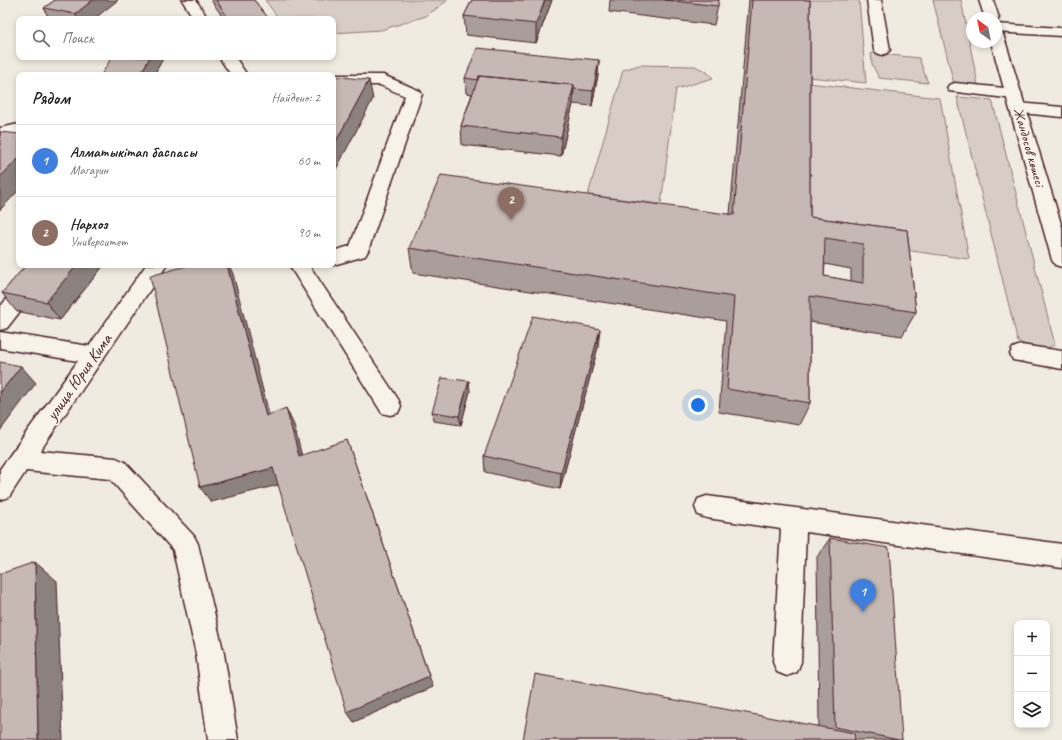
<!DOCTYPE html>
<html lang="ru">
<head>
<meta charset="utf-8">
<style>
  :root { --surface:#fff; --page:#f6f6f6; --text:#222; --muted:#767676; --line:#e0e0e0; --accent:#b45309 }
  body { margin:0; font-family:Caveat,sans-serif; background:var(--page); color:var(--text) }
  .controls { position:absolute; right:12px; bottom:12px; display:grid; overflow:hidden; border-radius:8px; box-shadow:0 2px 6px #0003 }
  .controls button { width:36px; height:36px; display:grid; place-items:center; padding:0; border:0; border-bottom:1px solid var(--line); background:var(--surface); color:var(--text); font:20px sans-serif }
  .compass { position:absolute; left:966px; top:12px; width:36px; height:36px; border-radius:50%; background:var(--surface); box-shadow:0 2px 6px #0003; rotate:327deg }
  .you { position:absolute; left:698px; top:405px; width:14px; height:14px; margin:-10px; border:3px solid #fff; border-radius:50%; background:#1a73e8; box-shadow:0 0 0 6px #1a73e833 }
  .badge { display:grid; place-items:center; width:26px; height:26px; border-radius:50%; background:var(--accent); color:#fff; font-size:13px; font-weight:700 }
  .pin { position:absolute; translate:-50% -33px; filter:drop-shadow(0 1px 2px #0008) }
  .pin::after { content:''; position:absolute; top:21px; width:14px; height:12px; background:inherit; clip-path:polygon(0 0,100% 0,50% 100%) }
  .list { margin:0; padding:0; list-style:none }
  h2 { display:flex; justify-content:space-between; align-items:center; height:52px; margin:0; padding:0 16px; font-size:17px }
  h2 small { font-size:13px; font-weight:400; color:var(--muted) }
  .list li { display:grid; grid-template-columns:26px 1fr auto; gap:12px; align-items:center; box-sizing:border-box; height:72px; padding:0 16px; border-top:1px solid var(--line) }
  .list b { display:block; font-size:15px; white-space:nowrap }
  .list p { margin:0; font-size:13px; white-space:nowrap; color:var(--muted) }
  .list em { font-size:13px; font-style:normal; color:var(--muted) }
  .icon { flex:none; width:22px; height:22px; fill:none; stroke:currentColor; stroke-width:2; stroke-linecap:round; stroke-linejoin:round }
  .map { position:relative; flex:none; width:1062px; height:740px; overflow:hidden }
  .search { position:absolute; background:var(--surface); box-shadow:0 2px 6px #0003; left:16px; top:16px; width:320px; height:44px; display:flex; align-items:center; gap:10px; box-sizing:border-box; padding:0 14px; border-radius:8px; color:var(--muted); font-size:15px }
  .panel { position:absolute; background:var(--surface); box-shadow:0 2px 6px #0003; left:16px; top:72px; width:320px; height:196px; border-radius:8px }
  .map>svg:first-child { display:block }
  .green { fill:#d8cdc6; stroke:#917678 }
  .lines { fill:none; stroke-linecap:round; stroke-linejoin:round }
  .minor-casing { stroke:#4a1f2b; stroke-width:3 }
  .major-casing { stroke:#4a1f2b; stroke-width:3 }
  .minor { fill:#f7f3e8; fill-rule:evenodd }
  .major { fill:#f7f3e8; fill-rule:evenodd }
  .wall { fill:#aa9e9a; stroke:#4a1f2b; fill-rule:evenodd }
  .shaded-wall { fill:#8b817d; stroke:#4a1f2b }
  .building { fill:#c6b8b3; stroke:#4a1f2b; fill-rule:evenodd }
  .labels { text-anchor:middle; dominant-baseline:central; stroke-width:3.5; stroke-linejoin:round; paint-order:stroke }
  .far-street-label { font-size:14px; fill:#4a1f2b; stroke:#f7f3e8 }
  .street-label { font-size:17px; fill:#4a1f2b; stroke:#f7f3e8 }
</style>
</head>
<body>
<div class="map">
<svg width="1062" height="740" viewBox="0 0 1062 740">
  <rect width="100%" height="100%" fill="#f0ebe0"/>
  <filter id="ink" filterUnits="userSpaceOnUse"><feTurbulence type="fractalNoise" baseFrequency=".025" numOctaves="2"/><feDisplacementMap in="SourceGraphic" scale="8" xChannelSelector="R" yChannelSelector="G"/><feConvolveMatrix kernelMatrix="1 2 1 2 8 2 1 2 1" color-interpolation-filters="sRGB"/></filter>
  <g filter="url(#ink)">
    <!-- green -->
    <path class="green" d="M265,0H448L426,16L381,30L333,33V19H279Z
      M808,0H859L866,83L809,77Z
      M933,0H961L979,90L955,88Z
      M871,53L919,58L928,83L879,78L872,64Z
      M639,65L695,66L707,72L713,78L676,89L661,204L588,195L623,70Z
      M808,83L940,98L969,259L810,237Z
      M957,97L992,100L1055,345L1042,350L1018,342Z"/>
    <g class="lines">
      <!-- minor casing -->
      <g class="minor-casing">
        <path id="minor" d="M182,0H196L208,19H194Z
          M867,0H881L890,50L887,53L882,55L877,53L874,50Z
          M996,24L1062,28V36L996,32Z
          M219,57H235L247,75H231Z
          M333,75H383L420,91L422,94L368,251L365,256L333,265V251L350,246L405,96L380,85H333Z
          M955,83L1014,89L1020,91L1022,94L1020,97L1014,99L949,91L947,88L949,85Z
          M1018,103L1062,107V117L1012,112L1010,108L1012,104Z
          M19,124V134L0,138V128Z
          M35,265H56L7,328L0,330V307Z
          M146,265H167L40,451L116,458L125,462L194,536L198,544L224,654L238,740H208L196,654L173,550L110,479L26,471L9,497L0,500V469L78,361L0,348V332L89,346Z
          M289,265H309L398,399L401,406L398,413L390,415L382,413Z
          M1021,345L1062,351V369L1013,360L1010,354L1013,348Z
          M707,496L1062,544V568L806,532L801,662L797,672L787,676L777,672L773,662L781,529L707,518L698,515L695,507L698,499Z"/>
      </g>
      <!-- major casing -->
      <g class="major-casing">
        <path id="major" d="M979,0H993L999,18L997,21L996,18H985Z
          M996,30L1001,31L1003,34L1062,227V267L1055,265L1052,260L991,42H996Z"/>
      </g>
      <!-- minor -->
      <use href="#minor" class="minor"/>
      <!-- major -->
      <use href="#major" class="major"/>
    </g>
    <!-- wall -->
    <path class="wall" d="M55,0L94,19H49L44,8Z
      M211,0H254L269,19H224Z
      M472,0H552L536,43L466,35L464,16Z
      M610,0H719L714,25L609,12Z
      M749,0H810V217L907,230L916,312L902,336L810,322V403L799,425L719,412L726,321L413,273L409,248L730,214ZM825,264L851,269V281L824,276Z
      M599,60L598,75L592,106L573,104L561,156L462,145L461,126L472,94L466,93L465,78Z
      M26,265H104L60,320L16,311L2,293Z
      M598,347L560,489L485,472L484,456Z
      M470,391L461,425L433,421L432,412Z
      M830,538L902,740H523L819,726L817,557Z"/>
    <!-- shaded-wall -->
    <path class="shaded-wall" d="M93,0H118L94,19H78L75,14Z
      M545,0H552L536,43V24Z
      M150,57H164L154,75H140Z
      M599,60L598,75L592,106L593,91Z
      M369,80L373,99L333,175V147Z
      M574,85L573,104L561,156V137Z
      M19,158V190L0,210V177Z
      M77,265H104L60,320L46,302Z
      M227,265H229L233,274L274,433L266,416Z
      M600,329L598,347L560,489L561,473Z
      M21,366L36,383L0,431V393Z
      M469,381L470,391L461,425L459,416Z
      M286,408L294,425L306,472L299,456Z
      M347,440L433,687L354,722L347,712Z
      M273,468L282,484L211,502L200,487Z
      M35,562L57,581L63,740H38Z"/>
    <!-- building -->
    <path class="building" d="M55,0H93L75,14L44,8Z
      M216,0H254L269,19H229Z
      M472,0H545L536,24L464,16Z
      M665,0H719L718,6Z
      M752,0H810V217L907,230L916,312L810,296V403L727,389L734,297L409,248L441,175L734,215ZM825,238L863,244V283L824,276Z
      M477,48L599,60L593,91L574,89V85L479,76L478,80L465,78Z
      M112,57H150L140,75H101Z
      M308,73L327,75H306Z
      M333,76L369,80L333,147Z
      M479,76L574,85L561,137L461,126Z
      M0,132H1L19,134V158L0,177Z
      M26,265H77L46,302L2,293Z
      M190,265H227L266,416L286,408L299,456L347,440L429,676L347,712L273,468L200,487L150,276Z
      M533,316L600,329L561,473L484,456Z
      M0,362L21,366L0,393Z
      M442,378L469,381L459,416L432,412Z
      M830,538L889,548L902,740H899L835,727Z
      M35,562L38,740H0V574Z
      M535,674L854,733L855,740H523Z"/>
  </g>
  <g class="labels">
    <!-- far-street labels -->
    <g class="far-street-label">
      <text transform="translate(1029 147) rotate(74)">Жандосов көшесі</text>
    </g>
    <!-- street labels -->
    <g class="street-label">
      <text transform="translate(79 377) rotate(-55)">улица Юрия Кима</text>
    </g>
  </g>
</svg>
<div class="controls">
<button>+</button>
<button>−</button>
<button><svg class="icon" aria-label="layers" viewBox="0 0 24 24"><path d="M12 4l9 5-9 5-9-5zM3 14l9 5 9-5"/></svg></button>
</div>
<svg class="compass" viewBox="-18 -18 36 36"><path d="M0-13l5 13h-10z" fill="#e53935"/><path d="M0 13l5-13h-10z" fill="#767676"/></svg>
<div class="you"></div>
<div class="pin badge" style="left:863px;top:612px;background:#3f7fe0">1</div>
<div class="pin badge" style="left:511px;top:220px;background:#8d6e63">2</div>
<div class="search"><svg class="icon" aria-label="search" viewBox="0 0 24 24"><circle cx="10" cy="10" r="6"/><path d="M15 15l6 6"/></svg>Поиск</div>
<section class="panel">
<h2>Рядом<small>Найдено: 2</small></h2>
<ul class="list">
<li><span class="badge" style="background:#3f7fe0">1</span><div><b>Алматыкітап баспасы</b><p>Магазин</p></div><em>60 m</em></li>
<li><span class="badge" style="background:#8d6e63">2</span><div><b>Нархоз</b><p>Университет</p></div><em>90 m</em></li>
</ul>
</section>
</div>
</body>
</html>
